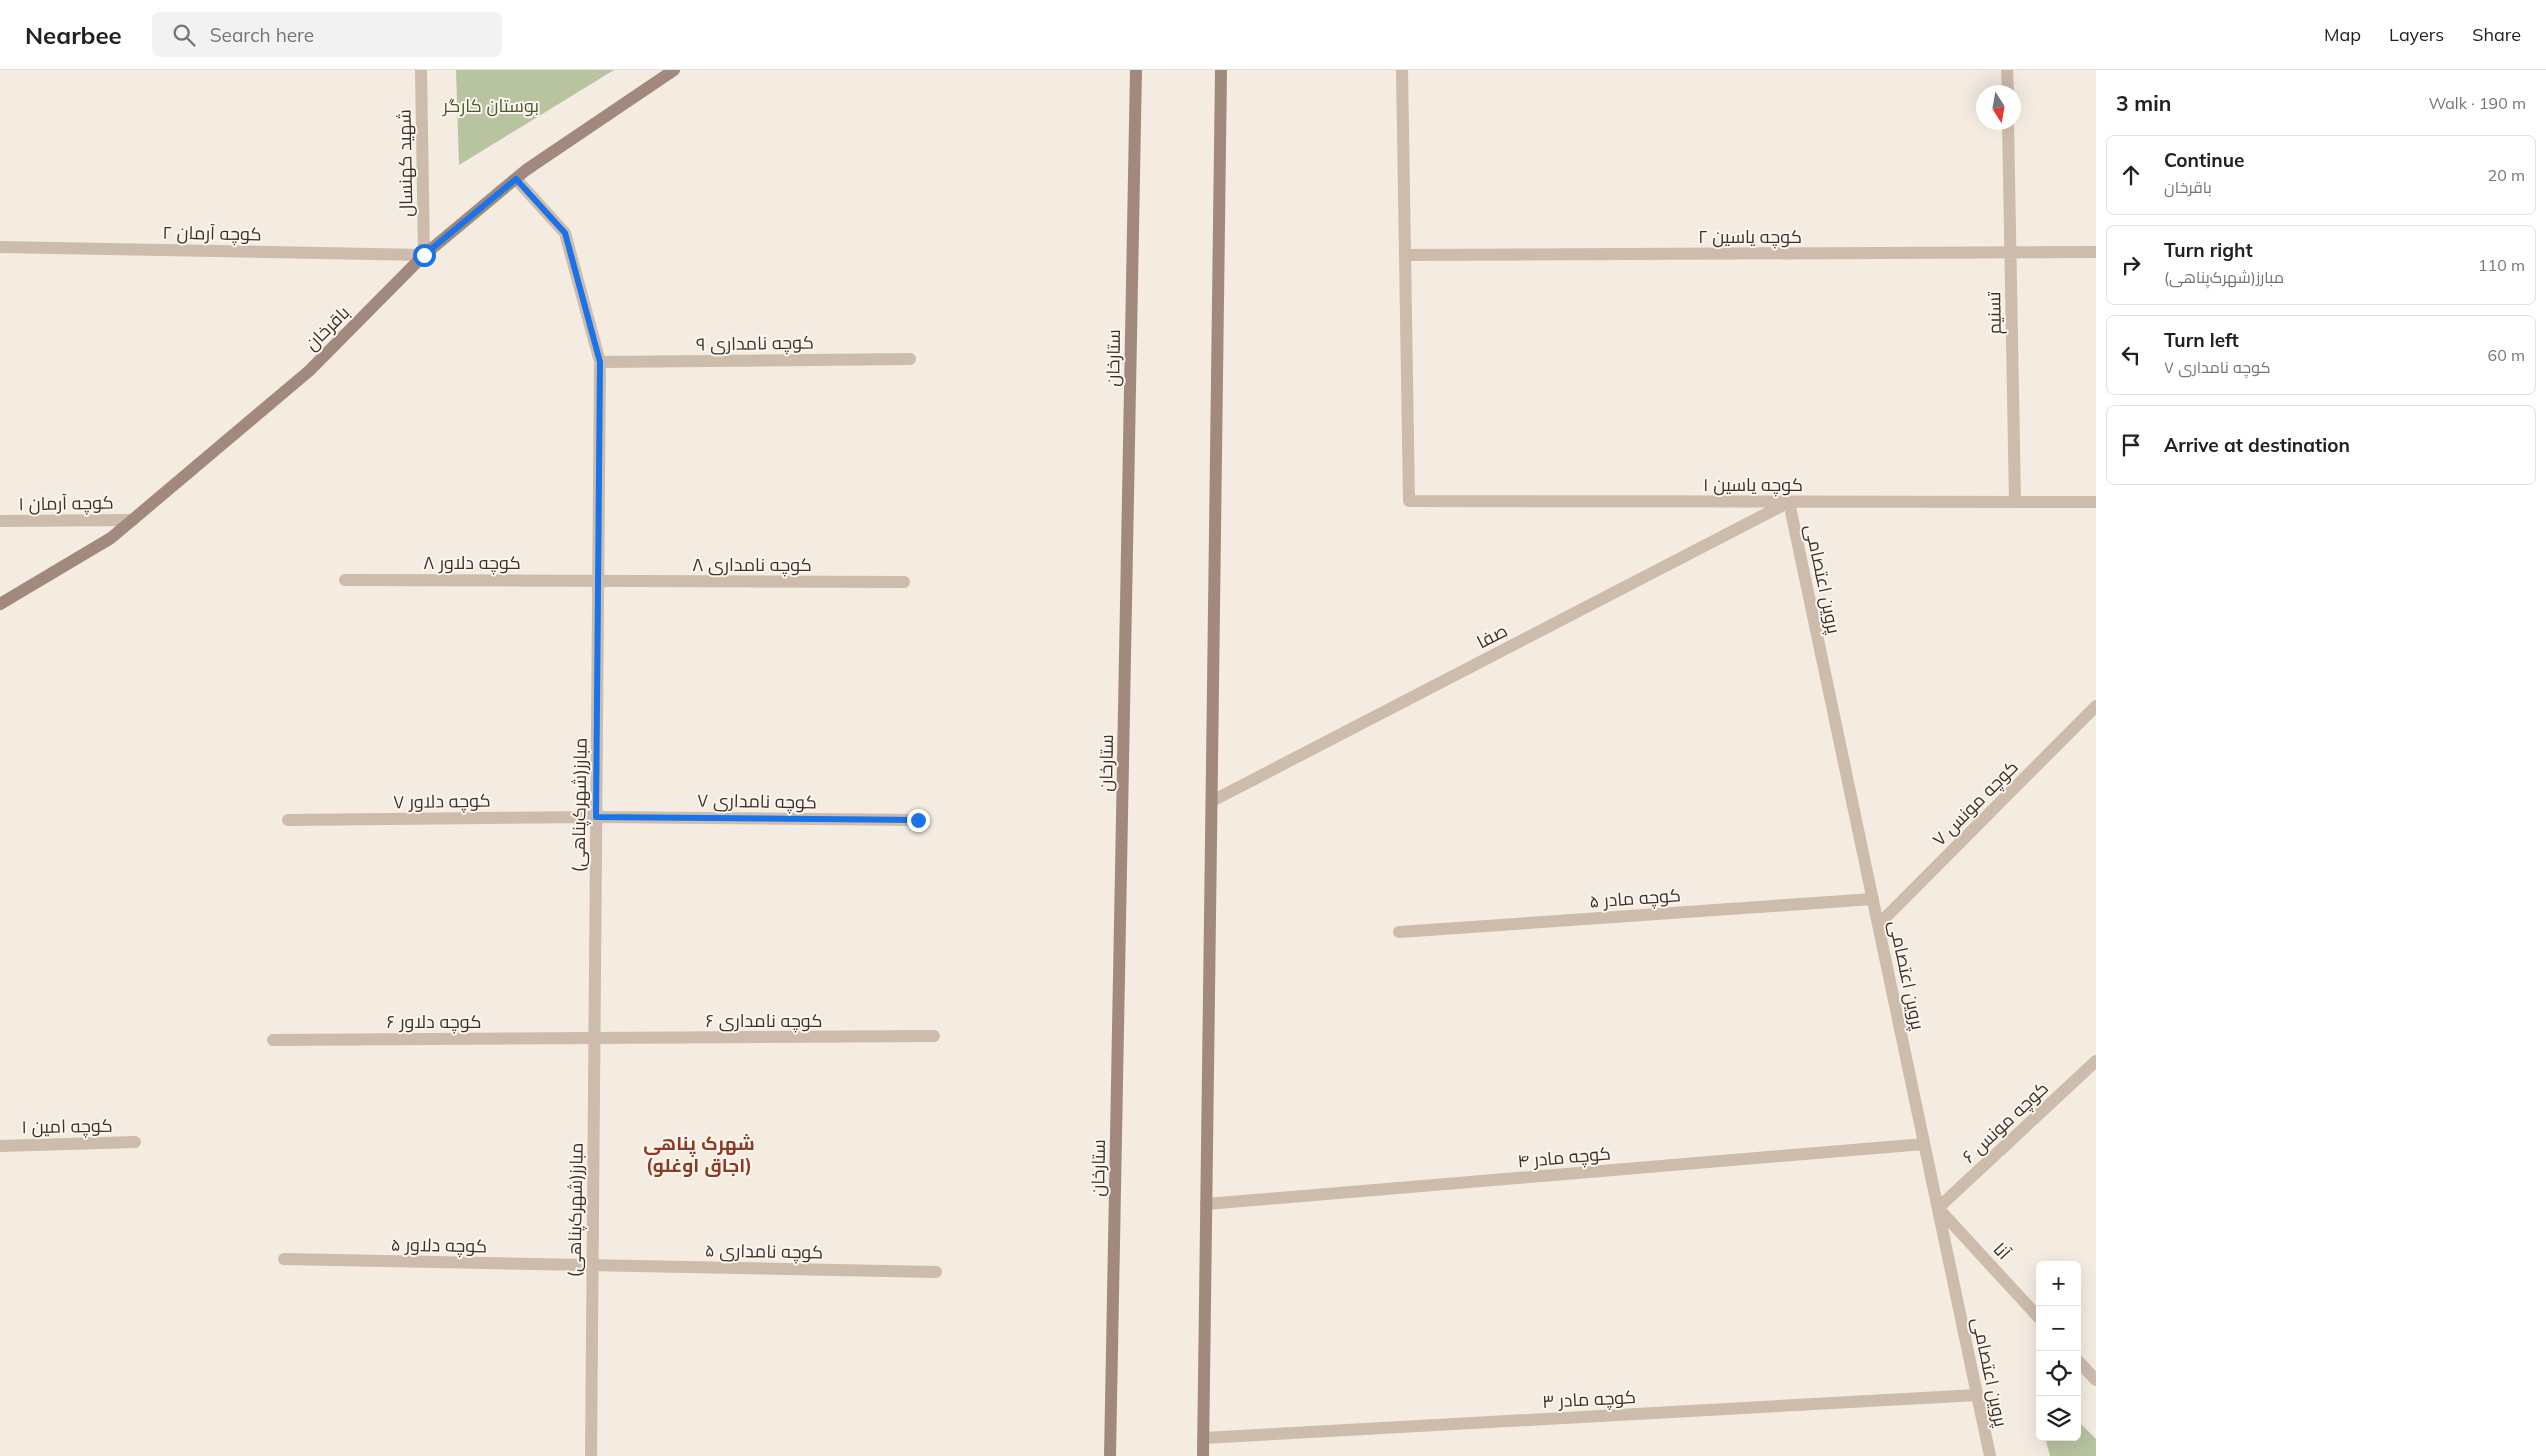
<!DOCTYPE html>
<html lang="en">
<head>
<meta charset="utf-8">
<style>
  :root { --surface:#fff; --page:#f2f2f2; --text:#202124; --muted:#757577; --line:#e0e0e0 }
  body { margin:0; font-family:Mulish,Cairo,sans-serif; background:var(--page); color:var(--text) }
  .controls { position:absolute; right:15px; bottom:15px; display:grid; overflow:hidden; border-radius:8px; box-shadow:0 5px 20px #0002 }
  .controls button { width:45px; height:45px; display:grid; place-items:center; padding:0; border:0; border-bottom:1px solid var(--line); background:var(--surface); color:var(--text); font:25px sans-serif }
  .compass { position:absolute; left:1976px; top:15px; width:45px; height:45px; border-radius:50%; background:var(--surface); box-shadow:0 5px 20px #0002; rotate:169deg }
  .stop { position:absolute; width:15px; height:15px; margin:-11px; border:4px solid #1a73e8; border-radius:50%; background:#fff }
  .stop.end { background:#1a73e8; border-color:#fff; box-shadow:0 1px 5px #0008 }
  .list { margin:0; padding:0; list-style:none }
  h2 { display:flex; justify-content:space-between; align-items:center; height:65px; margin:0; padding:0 20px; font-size:21px }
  h2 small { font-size:16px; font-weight:400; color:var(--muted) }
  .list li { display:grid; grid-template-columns:32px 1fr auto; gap:15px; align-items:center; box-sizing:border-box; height:80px; margin:0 10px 10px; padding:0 10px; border:1px solid var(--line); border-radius:8px }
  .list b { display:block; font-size:19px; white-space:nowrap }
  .list p { margin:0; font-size:16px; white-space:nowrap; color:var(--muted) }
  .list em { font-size:16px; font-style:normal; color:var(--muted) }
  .icon { flex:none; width:28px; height:28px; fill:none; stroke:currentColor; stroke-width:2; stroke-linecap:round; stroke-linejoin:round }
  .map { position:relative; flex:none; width:2096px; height:1386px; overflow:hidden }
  header { display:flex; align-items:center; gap:30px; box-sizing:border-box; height:70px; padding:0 25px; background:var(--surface); border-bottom:1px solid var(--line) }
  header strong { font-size:24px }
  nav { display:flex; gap:28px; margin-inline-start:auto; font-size:18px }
  .search { width:350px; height:45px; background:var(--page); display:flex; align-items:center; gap:12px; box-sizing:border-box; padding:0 18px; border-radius:8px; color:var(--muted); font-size:19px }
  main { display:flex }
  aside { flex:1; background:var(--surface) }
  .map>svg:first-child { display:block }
  .green { fill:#b8c4a0 }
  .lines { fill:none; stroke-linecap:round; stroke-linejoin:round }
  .minor { stroke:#cdbbac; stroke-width:12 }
  .tertiary { stroke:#cdbbac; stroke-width:12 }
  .secondary { stroke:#a18a7d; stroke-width:12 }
  .route { stroke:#1a73e8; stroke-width:6 }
  .labels { text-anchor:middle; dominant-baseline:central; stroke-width:4; stroke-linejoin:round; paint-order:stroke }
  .park-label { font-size:18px; fill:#4a5a2e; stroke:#fbf5ee }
  .street-label { font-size:18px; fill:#3b302b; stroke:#fbf5ee }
  .neighbourhood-label { font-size:19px; font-weight:bold; fill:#8c3b22; stroke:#fbf5ee }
</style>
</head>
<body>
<header>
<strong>Nearbee</strong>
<div class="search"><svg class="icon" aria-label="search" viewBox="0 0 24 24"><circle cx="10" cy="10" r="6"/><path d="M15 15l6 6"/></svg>Search here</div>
<nav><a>Map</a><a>Layers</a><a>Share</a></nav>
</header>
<main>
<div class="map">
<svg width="2096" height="1386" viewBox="0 0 2096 1386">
  <rect width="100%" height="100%" fill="#f4ebe1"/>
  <!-- green -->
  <path class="green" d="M456,0H614L459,95Z
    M2077,1350L2096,1369V1386H2050L2045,1367H2077Z"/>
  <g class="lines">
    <!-- minor -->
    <path class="minor" d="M1402,0L1409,431L2096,432
      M2007,0L2008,22
      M2008,52L2015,432
      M0,177L424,185L421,0
      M1405,185L2096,182
      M600,292L910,289
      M1789,432L1990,1386
      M0,451L133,450
      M345,510L904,512
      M1212,731L1787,433
      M288,750L596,747L918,750
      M1878,855L2096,636
      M1399,862L1873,829
      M273,970L934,966
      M0,1076L135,1072
      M1206,1134L1924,1074
      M284,1189L936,1202
      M2040,1249L1938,1138L2096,991
      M2077,1290L2096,1310
      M1203,1368L1977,1325"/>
    <!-- tertiary -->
    <path class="tertiary" d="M516,109L565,163L600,292L591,1386"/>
    <!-- secondary -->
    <path class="secondary" d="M0,534L111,468L309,301L424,185L526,100L674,0
      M1110,1386L1136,0
      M1203,1386L1221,0"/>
  </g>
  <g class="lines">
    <!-- route -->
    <path class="route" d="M424,185L516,109L565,163L600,292L596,747L918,750"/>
  </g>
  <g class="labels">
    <!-- park labels -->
    <g class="park-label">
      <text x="491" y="35">بوستان کارگر</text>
    </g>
    <!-- street labels -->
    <g class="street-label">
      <text transform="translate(405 93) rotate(-91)">شهید کهنسال</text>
      <text transform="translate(212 163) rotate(1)">کوچه آرمان ۲</text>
      <text x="1750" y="166">کوچه یاسین ۲</text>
      <text transform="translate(1994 243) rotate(-91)">تسنیم</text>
      <text transform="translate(327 258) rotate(-45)">باقرخان</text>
      <text transform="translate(755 273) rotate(-1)">کوچه نامداری ۹</text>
      <text transform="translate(1113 288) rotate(-89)">ستارخان</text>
      <text x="1753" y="414">کوچه یاسین ۱</text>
      <text transform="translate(66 433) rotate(-1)">کوچه آرمان ۱</text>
      <text x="472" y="492">کوچه دلاور ۸</text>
      <text x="752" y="494">کوچه نامداری ۸</text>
      <text transform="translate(1823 509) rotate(78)">پروین اعتصامی</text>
      <text transform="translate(1492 566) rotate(-27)">صفا</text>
      <text transform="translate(1106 693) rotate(-89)">ستارخان</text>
      <text transform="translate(442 731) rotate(-1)">کوچه دلاور ۷</text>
      <text transform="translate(757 731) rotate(1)">کوچه نامداری ۷</text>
      <text transform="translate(1975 733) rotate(-45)">کوچه مونس ۷</text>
      <text transform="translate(579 735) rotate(-89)">مبارز(شهرک‌پناهی)</text>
      <text transform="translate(1635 828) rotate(-4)">کوچه مادر ۵</text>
      <text transform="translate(1907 905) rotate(78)">پروین اعتصامی</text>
      <text x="764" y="950">کوچه نامداری ۶</text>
      <text x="434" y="951">کوچه دلاور ۶</text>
      <text transform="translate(2005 1052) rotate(-43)">کوچه مونس ۶</text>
      <text transform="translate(67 1056) rotate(-1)">کوچه امین ۱</text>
      <text transform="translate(1564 1087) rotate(-5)">کوچه مادر ۴</text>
      <text transform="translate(1098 1098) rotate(-89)">ستارخان</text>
      <text transform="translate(575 1140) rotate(-89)">مبارز(شهرک‌پناهی)</text>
      <text transform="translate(439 1175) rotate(1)">کوچه دلاور ۵</text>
      <text transform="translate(764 1181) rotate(1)">کوچه نامداری ۵</text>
      <text transform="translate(2002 1181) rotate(47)">آنا</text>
      <text transform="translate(1990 1302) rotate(78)">پروین اعتصامی</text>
      <text transform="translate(1589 1329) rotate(-3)">کوچه مادر ۳</text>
    </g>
    <!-- neighbourhood labels -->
    <g class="neighbourhood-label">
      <text x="699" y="1073">شهرک پناهی<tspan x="699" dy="22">(اجاق اوغلو)</tspan></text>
    </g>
  </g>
</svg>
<div class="controls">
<button>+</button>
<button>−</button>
<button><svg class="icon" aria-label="locate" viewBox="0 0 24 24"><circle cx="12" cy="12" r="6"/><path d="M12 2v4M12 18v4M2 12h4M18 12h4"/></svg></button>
<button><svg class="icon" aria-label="layers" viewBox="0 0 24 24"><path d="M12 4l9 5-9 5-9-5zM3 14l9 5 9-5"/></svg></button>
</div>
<svg class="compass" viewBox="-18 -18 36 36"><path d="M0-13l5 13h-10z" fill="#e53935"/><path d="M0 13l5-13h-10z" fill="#757577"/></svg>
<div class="stop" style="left:424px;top:185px"></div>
<div class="stop end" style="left:918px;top:750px"></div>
</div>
<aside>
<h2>3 min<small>Walk · 190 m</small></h2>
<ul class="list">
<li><svg class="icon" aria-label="ahead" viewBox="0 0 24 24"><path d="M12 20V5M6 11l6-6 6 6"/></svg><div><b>Continue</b><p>باقرخان</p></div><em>20 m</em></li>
<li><svg class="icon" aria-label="right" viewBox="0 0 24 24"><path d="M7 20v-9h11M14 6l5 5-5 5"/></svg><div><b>Turn right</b><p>مبارز(شهرک‌پناهی)</p></div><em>110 m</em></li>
<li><svg class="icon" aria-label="left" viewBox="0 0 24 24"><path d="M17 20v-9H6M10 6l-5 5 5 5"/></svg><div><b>Turn left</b><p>کوچه نامداری ۷</p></div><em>60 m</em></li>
<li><svg class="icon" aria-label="arrive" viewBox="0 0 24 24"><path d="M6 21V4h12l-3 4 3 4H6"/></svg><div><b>Arrive at destination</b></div></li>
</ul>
</aside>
</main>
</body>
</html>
